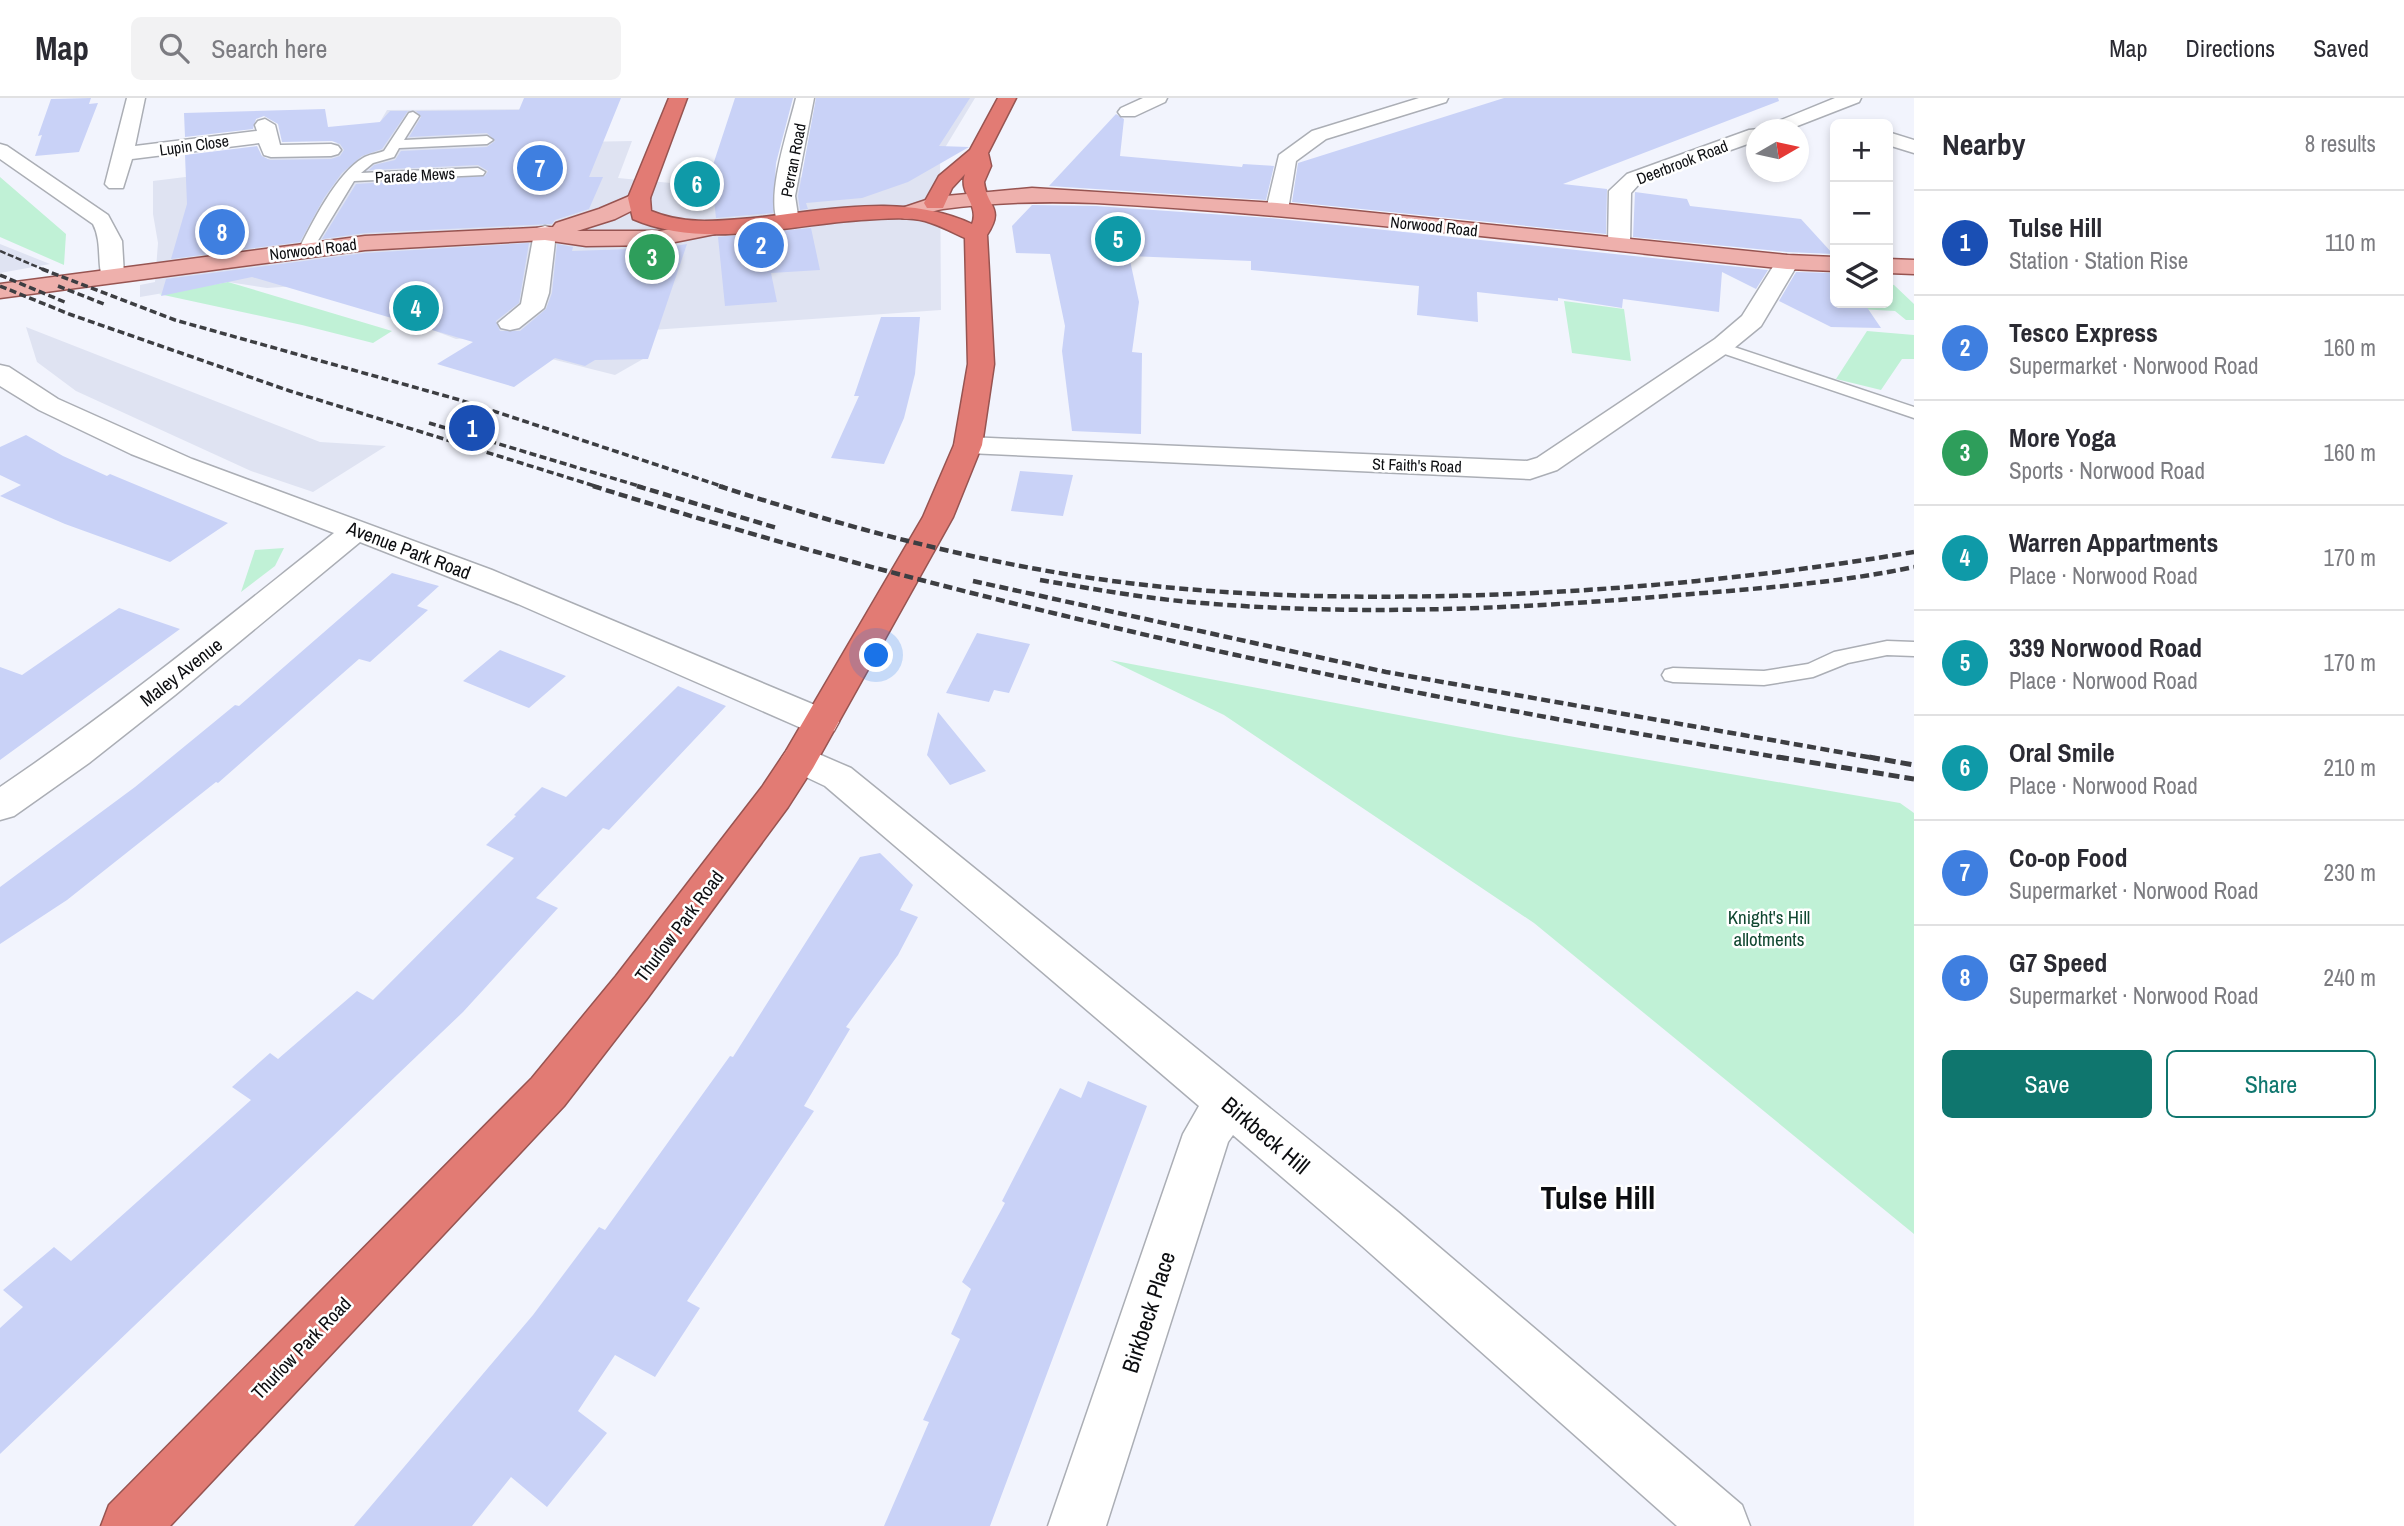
<!DOCTYPE html>
<html lang="en">
<head>
<meta charset="utf-8">
<style>
  :root { --surface:#fff; --page:#f2f2f3; --text:#2b2b33; --muted:#7c7c81; --line:#e1e1e2; --accent:#0f766e }
  body { margin:0; font-family:"Archivo Narrow",sans-serif; background:var(--page); color:var(--text) }
  .controls { position:absolute; right:21px; top:21px; display:grid; overflow:hidden; border-radius:10px; box-shadow:0 4px 10px #0003 }
  .controls button { width:63px; height:63px; display:grid; place-items:center; padding:0; border:0; border-bottom:2px solid var(--line); background:var(--surface); color:var(--text); font:35px sans-serif }
  .compass { position:absolute; left:1746px; top:21px; width:63px; height:63px; border-radius:50%; background:var(--surface); box-shadow:0 4px 10px #0003; rotate:81deg }
  .you { position:absolute; left:877px; top:558px; width:24px; height:24px; margin:-18px; border:5px solid #fff; border-radius:50%; background:#1a73e8; box-shadow:0 0 0 10px #1a73e833 }
  .badge { display:grid; place-items:center; width:46px; height:46px; border-radius:50%; background:var(--accent); color:#fff; font-size:23px; font-weight:700 }
  .pin { position:absolute; translate:-50% -50%; border:4px solid #fff; box-shadow:0 2px 7px #0006 }
  .list { margin:0; padding:0; list-style:none }
  h2 { display:flex; justify-content:space-between; align-items:center; height:91px; margin:0; padding:0 28px; font-size:30px }
  h2 small { font-size:23px; font-weight:400; color:var(--muted) }
  .list li { display:grid; grid-template-columns:46px 1fr auto; gap:21px; align-items:center; box-sizing:border-box; height:105px; padding:0 28px; border-top:2px solid var(--line) }
  .list b { display:block; font-size:26px; white-space:nowrap }
  .list p { margin:0; font-size:23px; white-space:nowrap; color:var(--muted) }
  .list em { font-size:23px; font-style:normal; color:var(--muted) }
  .actions { display:flex; gap:14px; padding:21px 28px }
  .actions a { flex:1; padding:16px 0; border:2px solid var(--accent); border-radius:10px; text-align:center; font-size:24px; color:var(--accent) }
  .actions .main { background:var(--accent); color:#fff }
  .icon { flex:none; width:38px; height:38px; fill:none; stroke:currentColor; stroke-width:2; stroke-linecap:round; stroke-linejoin:round }
  .map { position:relative; flex:none; width:1914px; height:1428px; overflow:hidden }
  header { display:flex; align-items:center; gap:42px; box-sizing:border-box; height:98px; padding:0 35px; background:var(--surface); border-bottom:2px solid var(--line) }
  header strong { font-size:33px }
  nav { display:flex; gap:38px; margin-inline-start:auto; font-size:24px }
  .search { width:490px; height:63px; background:var(--page); display:flex; align-items:center; gap:18px; box-sizing:border-box; padding:0 24px; border-radius:10px; color:var(--muted); font-size:26px }
  main { display:flex }
  aside { flex:1; background:var(--surface) }
  .map>svg:first-child { display:block }
  .built { fill:#dfe3f2 }
  .green { fill:#c0f1d6 }
  .building { fill:#c9d2f7 }
  .lines { fill:none; stroke-linecap:round; stroke-linejoin:round }
  .lane-casing { stroke:#abaeb5; stroke-width:3 }
  .street-casing { stroke:#abaeb5; stroke-width:3 }
  .secondary-casing { stroke:#abaeb5; stroke-width:3 }
  .primary-casing { stroke:#975451; stroke-width:3 }
  .highway-casing { stroke:#975451; stroke-width:3 }
  .lane { fill:#fff; fill-rule:evenodd }
  .street { fill:#fff; fill-rule:evenodd }
  .secondary { fill:#fff; fill-rule:evenodd }
  .primary { fill:#eeb0ac; fill-rule:evenodd }
  .highway { fill:#e27b74; fill-rule:evenodd }
  .rail-far3 { stroke:#3d3e42; stroke-width:2.5; stroke-dasharray:6 2.5; stroke-linecap:butt }
  .rail-far2 { stroke:#3d3e42; stroke-width:3.5; stroke-dasharray:7 3.5; stroke-linecap:butt }
  .rail-far1 { stroke:#3d3e42; stroke-width:4.5; stroke-dasharray:9 4.5; stroke-linecap:butt }
  .rail { stroke:#3d3e42; stroke-width:5; stroke-dasharray:11 5; stroke-linecap:butt }
  .labels { text-anchor:middle; dominant-baseline:central; stroke-width:5; stroke-linejoin:round; paint-order:stroke }
  .far-street-label { font-size:16px; fill:#0c0d10; stroke:#fff }
  .street-label { font-size:19px; fill:#0c0d10; stroke:#fff }
  .park-label { font-size:19px; fill:#114831; stroke:#fff }
  .near-street-label { font-size:23px; fill:#0c0d10; stroke:#fff }
  .near-district-label { font-size:32px; font-weight:bold; fill:#0c0d10; stroke:#fff }
</style>
</head>
<body>
<header>
<strong>Map</strong>
<div class="search"><svg class="icon" aria-label="search" viewBox="0 0 24 24"><circle cx="10" cy="10" r="6"/><path d="M15 15l6 6"/></svg>Search here</div>
<nav><a>Map</a><a>Directions</a><a>Saved</a></nav>
</header>
<main>
<div class="map">
<svg width="1914" height="1428" viewBox="0 0 1914 1428">
  <rect width="100%" height="100%" fill="#f2f4fd"/>
  <!-- built -->
  <path class="built" d="M888,0H975L940,58L941,212L652,232L643,261L615,277L468,240L456,241L370,208L296,188L267,190L228,184L140,199V187L155,184L158,145L153,116V83L265,69L271,53L370,41L387,12L546,11L580,44L632,43L618,80L671,85L858,77Z
    M0,146L50,166L0,175Z
    M26,229L320,344L386,348L313,394L251,373L76,293L37,264Z"/>
  <!-- green -->
  <path class="green" d="M0,79L66,136L64,167L0,139Z
    M1818,183L1835,184V205H1888V186L1894,187L1914,206V222H1906L1895,213L1822,209Z
    M228,184L392,233L373,245L302,227L159,196Z
    M1564,203L1624,211L1631,263L1572,255Z
    M1867,233L1914,237V261H1902L1881,292L1836,281Z
    M284,450L275,468L241,494L255,452Z
    M1110,562L1509,638L1900,705L1914,715V1136L1534,825L1224,617Z"/>
  <!-- building -->
  <path class="building" d="M91,0L89,6L98,5L79,54L35,58L42,37L38,38L51,1Z
    M524,0H621L589,79H603L589,111L555,122L552,126L365,135L322,141L356,86L485,78L488,73L478,67L369,72L374,67L395,62L401,53L487,49L495,43L487,35L409,39L421,19L416,13L519,12Z
    M735,0H793L776,65L773,115L716,120L711,73Z
    M816,0H970L939,48L969,49L908,84L862,100L806,105L808,111L800,112L798,98Z
    M1504,0H1778L1779,3L1563,86L1607,91L1606,136L1292,104L1298,65Z
    M325,11L328,29L380,24L390,13H408L382,51L362,58L342,75L324,100L300,144L171,161L187,106L185,57L257,48L262,58L270,62L331,61L340,58L344,52L340,46L332,43L282,44L278,26L264,18L256,21L253,31L185,39L184,15Z
    M1116,16L1124,21L1120,58L1242,69L1243,66L1274,68L1266,102L1049,88Z
    M1635,94L1687,101L1690,108L1801,121L1833,156L1787,154L1633,139Z
    M1032,107L1096,108L1269,120L1768,172L1756,191L1722,174L1719,214L1623,201L1622,210L1558,200V203L1477,194L1478,224L1417,217L1419,188L1251,172V163L1129,158L1139,204L1132,254L1142,255L1141,336L1072,333L1062,253L1065,228L1050,156L1016,155L1012,128Z
    M811,130L820,172L771,175L777,204L725,208L718,139Z
    M529,145L519,205L496,223L500,233H520L546,211L552,195L557,146L573,149L572,153L660,150L687,146L648,261L595,262L585,268L555,260L514,289L437,266L473,244L252,179L161,198L166,181L365,155Z
    M1796,174L1835,175V205H1864L1881,230L1831,229L1779,203Z
    M881,219H920L915,276L904,320L884,366L831,360L859,298H854Z
    M26,337L63,358L107,378L110,376L228,425L170,464L65,426L0,398L21,387L0,377V349Z
    M1020,373L1073,377L1063,418L1011,413Z
    M392,475L439,488L417,508L428,512L370,564L359,561L218,685L216,684L67,802L0,846V789L135,689L235,607L239,608Z
    M119,510L180,531L0,662V569L22,577Z
    M977,535L1030,546L1009,595L994,592L989,604L946,595Z
    M500,552L566,578L529,610L463,583Z
    M678,588L726,608L609,732L603,730L536,800L558,810L463,914L0,1356V1230L23,1209L3,1192L54,1149L71,1163L251,1002L232,989L270,955L278,961L357,893L373,902L514,760L486,747L516,718L514,717L542,689L566,699Z
    M938,614L986,673L950,687L927,657Z
    M880,755L913,787L900,812L918,819L898,857L846,929L850,931L804,1008L814,1013L687,1203L700,1210L655,1279L615,1257L578,1313L607,1335L547,1409L511,1379L472,1428H354L533,1217L599,1129L605,1132L730,958L733,959L860,759Z
    M1088,983L1147,1008L990,1428H884L929,1324L923,1322L960,1241L951,1236L971,1191L962,1184L1005,1105L1002,1103L1060,990L1081,1000Z"/>
  <g class="lines">
    <!-- lane casing -->
    <g class="lane-casing">
      <path id="lane" d="M413,14L419,18L404,42L487,38L493,42L487,46L399,50L394,59L373,65L361,75L478,70L485,74L483,77L354,83L311,154H301L299,151C312,125 337,75 363,60C369,56 377,56 384,53L409,15Z
        M1719,244L1914,309V320L1713,252L1711,249L1713,246Z
        M1887,543L1914,544V558L1887,557L1848,565L1813,579L1764,587L1673,584L1665,582L1662,577L1665,572L1673,570L1764,573L1808,566L1834,554Z"/>
    </g>
    <!-- street casing -->
    <g class="street-casing">
      <path id="street" d="M127,0H145L135,48L257,33L255,27L258,23L265,21L275,27L280,47L331,46L338,48L341,52L338,56L331,58L271,59L264,57L259,45L132,61L123,90H109L105,86Z
        M796,0H814L795,98L799,124L796,129H780C763,103 789,30 796,0Z
        M1143,0H1167L1165,4L1135,18H1121L1118,14L1121,10Z
        M1419,0H1448L1446,4L1326,41L1296,63L1288,112L1285,117H1269L1266,112L1279,57L1312,33Z
        M1835,0H1861L1859,4L1787,32H1756V43L1641,84L1631,95L1630,146L1627,151H1611L1608,146L1609,93L1627,76L1749,32L1759,31Z
        M1888,34L1914,42V55L1888,47Z
        M545,128L553,130L556,135L549,195L544,210L519,230L510,232L501,230L498,225L521,206L534,135L537,130Z
        M1787,157L1795,159L1799,164L1761,228L1733,251L1557,372L1530,381L968,355L958,353L954,347L958,341L968,339L1527,363L1537,360L1715,241L1742,218L1779,159Z
        M0,267L9,269L58,301L192,361L492,472L834,615L839,624L834,633L821,636L808,633L518,506L360,444L175,597L89,665L14,718L0,722V689C116,611 224,522 334,435L131,356L39,312L0,288Z
        M800,648L851,670L1398,1114L1742,1407L1750,1428H1677L1362,1148L1233,1037L1228,1044L1106,1428H1048L1183,1036L1199,1008L825,688L787,670L781,661L787,652Z"/>
    </g>
    <!-- secondary casing -->
    <g class="secondary-casing">
      <path id="secondary" d="M0,46L7,48L108,117L122,143L124,177L120,182H104C96,170 103,145 93,126L0,61Z"/>
    </g>
    <!-- primary casing -->
    <g class="primary-casing">
      <path id="primary" d="M1032,90L1277,105L1787,157L1835,159V173L1787,171C1557,147 1327,118 1096,105C1044,103 994,104 943,111C928,113 917,123 902,120L899,115L902,110L935,99Z
        M639,94L647,95L650,100L647,105L615,121L577,133H660L707,124L715,126L718,131L715,136L660,147L586,148L545,142L365,152L0,200V186L365,138L553,129L556,125L599,111Z
        M1888,161L1914,162V176L1888,175Z"/>
    </g>
    <!-- highway casing -->
    <g class="highway-casing">
      <path id="highway" d="M669,0H687L650,100L651,113C684,127 718,123 753,120C825,113 903,94 972,126C980,107 958,95 965,76L952,90L943,110H927L924,105L939,78L970,52L998,0H1016L988,55L991,68L984,84C987,110 1005,109 987,137L994,266L982,347L953,419L813,670L788,709L646,902L564,1008L170,1428H101L109,1407L532,980L616,878L762,689L786,653L923,419L954,347L968,266L965,140C952,134 939,127 925,123C905,118 882,121 861,122C786,127 705,152 633,121L628,100Z"/>
    </g>
    <!-- lane -->
    <use href="#lane" class="lane"/>
    <!-- street -->
    <use href="#street" class="street"/>
    <!-- secondary -->
    <use href="#secondary" class="secondary"/>
    <!-- primary -->
    <use href="#primary" class="primary"/>
    <!-- highway -->
    <use href="#highway" class="highway"/>
    <!-- rail-far3 -->
    <path class="rail-far3" d="M0,153L47,173"/>
    <!-- rail-far2 -->
    <path class="rail-far2" d="M42,171L175,222L460,302L724,389
      M0,177L67,205
      M0,188L69,216L290,293L598,389
      M58,188L104,206
      M429,325L642,389"/>
    <!-- rail-far1 -->
    <path class="rail-far1" d="M593,388C980,510 1388,596 1789,661
      M637,388L777,430
      M719,388C836,426 956,459 1078,478C1212,499 1349,501 1485,497C1629,492 1772,478 1914,454
      M1040,482C1094,491 1148,501 1202,505C1357,518 1513,511 1667,498C1750,491 1833,486 1914,469
      M973,483L1386,574L1879,661"/>
    <!-- rail -->
    <path class="rail" d="M1778,659L1914,681
      M1869,659L1914,667"/>
  </g>
  <g class="labels">
    <!-- far-street labels -->
    <g class="far-street-label">
      <text transform="translate(194 47) rotate(-8)">Lupin Close</text>
      <text transform="translate(793 62) rotate(-79)">Perran Road</text>
      <text transform="translate(1682 64) rotate(-21)">Deerbrook Road</text>
      <text transform="translate(415 77) rotate(-3)">Parade Mews</text>
      <text transform="translate(1434 128) rotate(6)">Norwood Road</text>
      <text transform="translate(313 151) rotate(-7)">Norwood Road</text>
      <text transform="translate(1417 367) rotate(2)">St Faith's Road</text>
    </g>
    <!-- street labels -->
    <g class="street-label">
      <text transform="translate(409 452) rotate(21)">Avenue Park Road</text>
      <text transform="translate(181 574) rotate(-38)">Maley Avenue</text>
      <text transform="translate(679 828) rotate(-53)">Thurlow Park Road</text>
      <text transform="translate(301 1250) rotate(-46)">Thurlow Park Road</text>
    </g>
    <!-- park labels -->
    <g class="park-label">
      <text x="1769" y="819">Knight's Hill<tspan x="1769" dy="22">allotments</tspan></text>
    </g>
    <!-- near-street labels -->
    <g class="near-street-label">
      <text transform="translate(1266 1037) rotate(40)">Birkbeck Hill</text>
      <text transform="translate(1148 1214) rotate(-72)">Birkbeck Place</text>
    </g>
    <!-- near-district labels -->
    <g class="near-district-label">
      <text x="1598" y="1099">Tulse Hill</text>
    </g>
  </g>
</svg>
<div class="controls">
<button>+</button>
<button>−</button>
<button><svg class="icon" aria-label="layers" viewBox="0 0 24 24"><path d="M12 4l9 5-9 5-9-5zM3 14l9 5 9-5"/></svg></button>
</div>
<svg class="compass" viewBox="-18 -18 36 36"><path d="M0-13l5 13h-10z" fill="#e53935"/><path d="M0 13l5-13h-10z" fill="#7c7c81"/></svg>
<div class="you"></div>
<div class="pin badge" style="left:472px;top:330px;background:#1a4fb4">1</div>
<div class="pin badge" style="left:761px;top:147px;background:#3f7fe0">2</div>
<div class="pin badge" style="left:652px;top:159px;background:#2e9e5b">3</div>
<div class="pin badge" style="left:416px;top:210px;background:#0f9aa8">4</div>
<div class="pin badge" style="left:1118px;top:141px;background:#0f9aa8">5</div>
<div class="pin badge" style="left:697px;top:86px;background:#0f9aa8">6</div>
<div class="pin badge" style="left:540px;top:70px;background:#3f7fe0">7</div>
<div class="pin badge" style="left:222px;top:134px;background:#3f7fe0">8</div>
</div>
<aside>
<h2>Nearby<small>8 results</small></h2>
<ul class="list">
<li><span class="badge" style="background:#1a4fb4">1</span><div><b>Tulse Hill</b><p>Station · Station Rise</p></div><em>110 m</em></li>
<li><span class="badge" style="background:#3f7fe0">2</span><div><b>Tesco Express</b><p>Supermarket · Norwood Road</p></div><em>160 m</em></li>
<li><span class="badge" style="background:#2e9e5b">3</span><div><b>More Yoga</b><p>Sports · Norwood Road</p></div><em>160 m</em></li>
<li><span class="badge" style="background:#0f9aa8">4</span><div><b>Warren Appartments</b><p>Place · Norwood Road</p></div><em>170 m</em></li>
<li><span class="badge" style="background:#0f9aa8">5</span><div><b>339 Norwood Road</b><p>Place · Norwood Road</p></div><em>170 m</em></li>
<li><span class="badge" style="background:#0f9aa8">6</span><div><b>Oral Smile</b><p>Place · Norwood Road</p></div><em>210 m</em></li>
<li><span class="badge" style="background:#3f7fe0">7</span><div><b>Co-op Food</b><p>Supermarket · Norwood Road</p></div><em>230 m</em></li>
<li><span class="badge" style="background:#3f7fe0">8</span><div><b>G7 Speed</b><p>Supermarket · Norwood Road</p></div><em>240 m</em></li>
</ul>
<div class="actions"><a class="main">Save</a><a>Share</a></div>
</aside>
</main>
</body>
</html>
